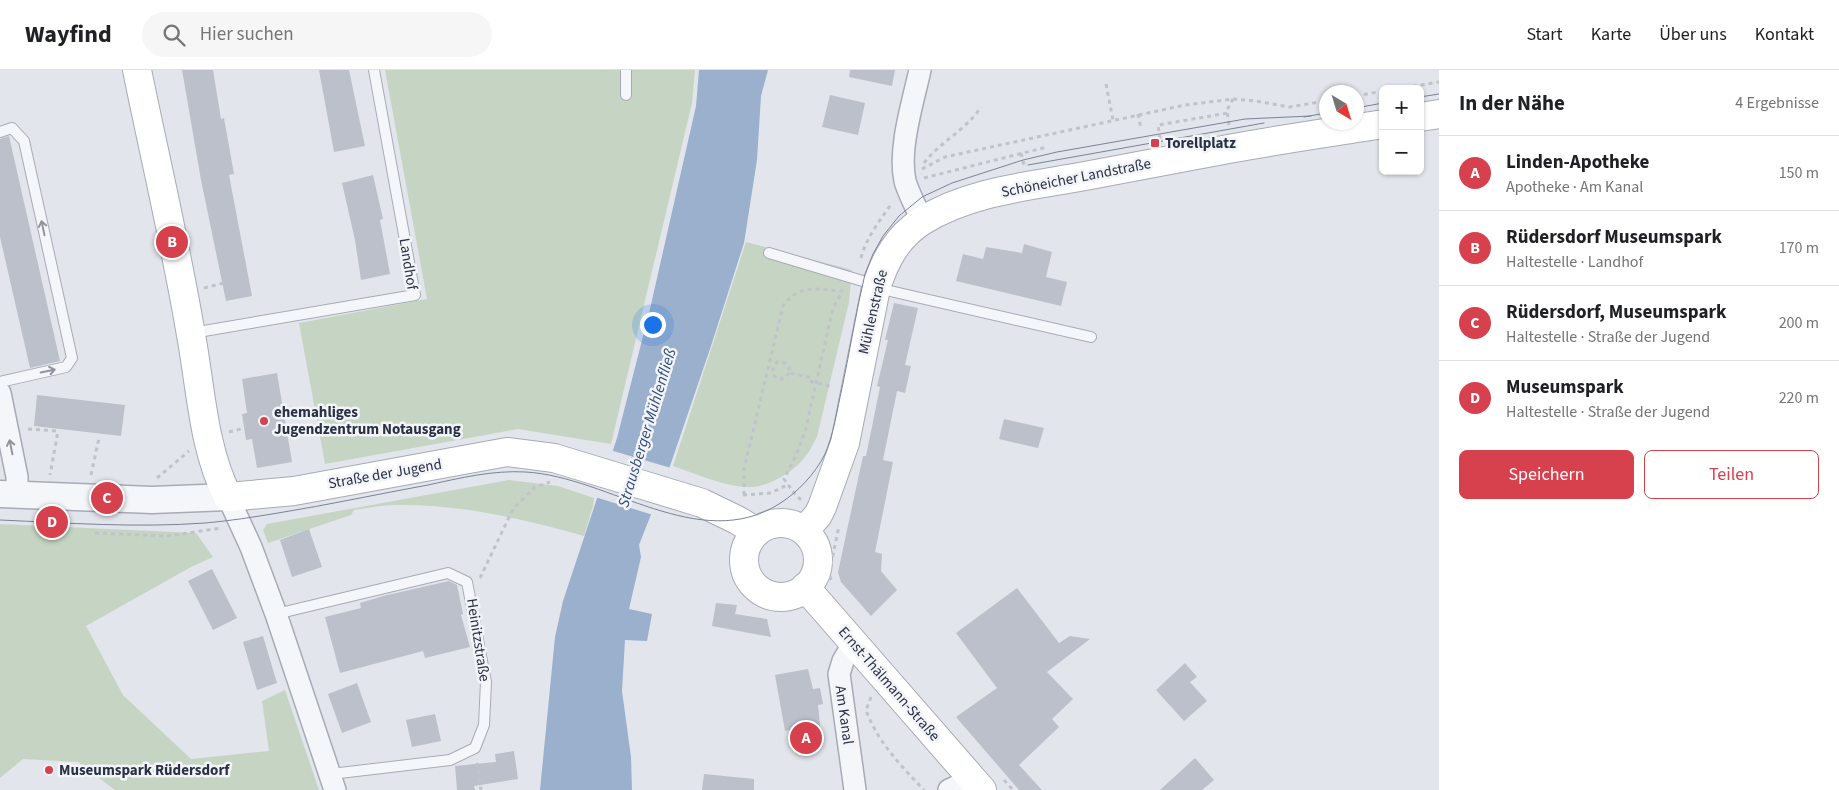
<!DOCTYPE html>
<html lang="de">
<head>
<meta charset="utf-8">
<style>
  :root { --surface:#fff; --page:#f6f6f6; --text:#202124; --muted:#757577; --line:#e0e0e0; --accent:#d6414d }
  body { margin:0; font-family:"Source Sans 3",sans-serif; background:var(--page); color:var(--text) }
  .controls { position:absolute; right:15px; top:15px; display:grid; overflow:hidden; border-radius:8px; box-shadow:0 1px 4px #0004 }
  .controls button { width:45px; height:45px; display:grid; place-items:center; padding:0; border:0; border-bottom:1px solid var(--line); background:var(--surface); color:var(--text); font:25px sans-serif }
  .compass { position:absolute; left:1319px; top:15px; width:45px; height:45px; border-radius:50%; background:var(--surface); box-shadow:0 1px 4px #0004; rotate:142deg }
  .you { position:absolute; left:652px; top:254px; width:18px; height:18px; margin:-12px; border:4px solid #fff; border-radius:50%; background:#1a73e8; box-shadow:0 0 0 8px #1a73e833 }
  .badge { display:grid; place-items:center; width:32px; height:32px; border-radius:50%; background:var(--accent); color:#fff; font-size:16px; font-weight:700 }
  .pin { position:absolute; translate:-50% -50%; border:2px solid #fff; box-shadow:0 1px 5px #0006 }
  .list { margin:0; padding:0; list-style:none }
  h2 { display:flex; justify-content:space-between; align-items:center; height:65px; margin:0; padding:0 20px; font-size:21px }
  h2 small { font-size:16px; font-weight:400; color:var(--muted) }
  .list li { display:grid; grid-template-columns:32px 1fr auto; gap:15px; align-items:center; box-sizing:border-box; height:75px; padding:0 20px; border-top:1px solid var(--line) }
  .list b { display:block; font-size:19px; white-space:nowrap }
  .list p { margin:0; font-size:16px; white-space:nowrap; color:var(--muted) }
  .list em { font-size:16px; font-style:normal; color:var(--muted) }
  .actions { display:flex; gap:10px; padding:15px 20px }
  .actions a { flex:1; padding:11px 0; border:1px solid var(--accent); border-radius:8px; text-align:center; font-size:18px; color:var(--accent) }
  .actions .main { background:var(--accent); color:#fff }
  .icon { flex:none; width:28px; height:28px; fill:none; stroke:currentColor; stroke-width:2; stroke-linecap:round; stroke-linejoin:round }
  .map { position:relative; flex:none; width:1439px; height:720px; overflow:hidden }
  header { display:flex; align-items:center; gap:30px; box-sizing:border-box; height:70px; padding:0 25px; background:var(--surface); border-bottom:1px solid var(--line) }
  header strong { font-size:24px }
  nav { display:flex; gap:28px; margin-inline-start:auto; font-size:18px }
  .search { width:350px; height:45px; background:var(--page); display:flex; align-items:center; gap:12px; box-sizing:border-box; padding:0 18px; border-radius:28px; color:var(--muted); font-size:19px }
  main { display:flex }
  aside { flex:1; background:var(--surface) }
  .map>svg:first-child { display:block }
  .green { fill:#c6d5c3 }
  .water { fill:#9bb0cd }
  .pier { fill:#e2e5eb }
  .building { fill:#bcc0cb }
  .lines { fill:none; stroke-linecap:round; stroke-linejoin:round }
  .service-casing { stroke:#a7abb6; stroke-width:12 }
  .minor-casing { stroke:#a7abb6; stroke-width:24 }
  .tertiary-casing { stroke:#a7abb6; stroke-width:29 }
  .secondary-casing { stroke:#a7abb6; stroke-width:30 }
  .path { stroke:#c0c3ca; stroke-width:3; stroke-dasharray:4 4; stroke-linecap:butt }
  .service { stroke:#f5f6f9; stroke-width:10 }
  .minor { stroke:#f5f6f9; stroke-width:21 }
  .tertiary { stroke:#f5f6f9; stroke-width:26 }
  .secondary { stroke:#fff; stroke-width:28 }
  .tram { stroke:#7a8396; stroke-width:1 }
  .oneway { stroke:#8f949e }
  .poi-dot { fill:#d6414d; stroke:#f2f4f8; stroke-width:2 }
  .labels { text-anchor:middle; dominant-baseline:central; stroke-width:5; stroke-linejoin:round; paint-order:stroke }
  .poi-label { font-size:15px; font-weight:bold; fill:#293144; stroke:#f2f4f8; text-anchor:start }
  .street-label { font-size:15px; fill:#293144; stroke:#f2f4f8 }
  .water-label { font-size:16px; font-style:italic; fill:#304c7b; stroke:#f2f4f8 }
</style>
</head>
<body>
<header>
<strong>Wayfind</strong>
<div class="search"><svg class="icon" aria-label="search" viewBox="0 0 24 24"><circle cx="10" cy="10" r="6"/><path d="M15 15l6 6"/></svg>Hier suchen</div>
<nav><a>Start</a><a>Karte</a><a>Über uns</a><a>Kontakt</a></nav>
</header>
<main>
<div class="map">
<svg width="1439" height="720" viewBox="0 0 1439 720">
  <rect width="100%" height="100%" fill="#e2e5eb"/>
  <!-- green -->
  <path class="green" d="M385,0H695L692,33L611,374L518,359L325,394L299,253L427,229Z
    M746,172L852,200L849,232L817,367C813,374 810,381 805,387C794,402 767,418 748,417C722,416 697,404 673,396Z
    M509,410L558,416L594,428L593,436L584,466C522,449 461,434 396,435C382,435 368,438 354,440L351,445L268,473L263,460L267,454Z
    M0,454L196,463L213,487L191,497L86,556L123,625L191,689L269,681L262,631L285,620L319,720H115L78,692L23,689L0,708Z"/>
  <!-- water -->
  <path class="water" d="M699,0H768L761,26L757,90L744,173L711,276L670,396L639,475L641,487L629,539L652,544L647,571L625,570L622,621L631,687L632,720H540L555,567L563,531L617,368L650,239L696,36Z"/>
  <!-- pier -->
  <path class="pier" d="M610,380L671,398L653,445L595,427Z"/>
  <!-- building -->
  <path class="building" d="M182,0H213L221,49L224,48L234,104L229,105L252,226L226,231L201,110Z
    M319,0H349L365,76L334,82Z
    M850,0H895L892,16L849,7Z
    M830,25L865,33L858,65L822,57Z
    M9,66L60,291L30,298L0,167V69Z
    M373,105L383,149L380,150L390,204L361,210L355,170L342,113Z
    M1024,174L1052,182L1046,207L1067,212L1061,236L956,211L963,184L983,189L986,177L1022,183Z
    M894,233L918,238L905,295L911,296L905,323L897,321L883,390L893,392L875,482L882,484L881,501L897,520L871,546L841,512L838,502L863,386H866L880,317L877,316L888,270H885Z
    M277,303L292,392L257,398L252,369L246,370L242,344L247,343L242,309Z
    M37,325L125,335L121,366L34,356Z
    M1004,349L1044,358L1038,378L999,369Z
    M309,459L322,497L292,507L280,470Z
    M212,499L237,548L213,560L188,511Z
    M449,511L457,515L463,544L461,545L470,577L425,588L423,581L340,603L325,547L361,538L360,533L383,526Z
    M1017,518L1059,573L1070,566L1090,569L1047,602L1073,629L1052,649L1059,657L1019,695L1042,720H1019L956,647L997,618L956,563Z
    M716,533L737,535L735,544L767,549L771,567L712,556Z
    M263,566L277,613L257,620L243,572Z
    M1185,593L1197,607L1190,612L1207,631L1184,651L1156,620Z
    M808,599L813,619L820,618L823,634L818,635L822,676L796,680L789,660L785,661L775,605Z
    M357,613L371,652L342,663L328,624Z
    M435,644L441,671L412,677L406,650Z
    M514,681L518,709L474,716L475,720H457L455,696L496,692L495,684Z
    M1195,688L1214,710L1202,720H1160Z
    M704,704L754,709V720H702Z"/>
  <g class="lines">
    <!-- service casing -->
    <g class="service-casing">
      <path id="service" d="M626,25V0
        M0,62L12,58L24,71L72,288L66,297L0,312
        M769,183L876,215
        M877,218L1091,267
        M192,263L415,225L374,0
        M276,544L448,503L467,512L486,612L484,655L475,678L450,690L331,704"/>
    </g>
    <!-- minor casing -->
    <g class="minor-casing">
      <path id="minor" d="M920,0C913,32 898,79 905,111C909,125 917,138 922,151
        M0,323L17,407V425
        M228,427L251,477L276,544L335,720
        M853,574L843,591L839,604L855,720
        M949,720L973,709"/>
    </g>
    <!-- tertiary casing -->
    <g class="tertiary-casing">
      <path id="tertiary" d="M0,424L152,430L228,427"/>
    </g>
    <!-- secondary casing -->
    <g class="secondary-casing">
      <path id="secondary" d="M137,0C155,88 176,176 191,265C201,319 203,378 228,427L294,421L507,382L554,388L702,433L737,450L757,462
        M1420,47L1439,44
        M744 490a37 37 0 1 1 74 0a37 37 0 1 1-74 0Z
        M804,461L818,445L822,437L845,373L876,218C885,190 897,167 922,151C970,121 1031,116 1085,106C1134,97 1184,87 1234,78C1283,69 1333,62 1383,54
        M805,517L982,720"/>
    </g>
    <!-- path -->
    <path class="path" d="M1106,14L1113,50
      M1397,19L1439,12
      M1356,26L1383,21
      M1138,44L1141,59
      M1229,55L1227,40L1233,29
      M1160,69L1158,55L1228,43
      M1021,83L1024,95
      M924,93C940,72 966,60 981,37
      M922,99L945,87L1185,35L1233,29L1256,31L1289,37L1326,31
      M924,108L1047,77
      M861,188C866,168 880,150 892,133
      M204,218L223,213
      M789,303L784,309H778L773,305V297L777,292H783L789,297V303L809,307V311L833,317
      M28,359L57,361V367L50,405
      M229,362L245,358
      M91,405L99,368
      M157,408L189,381
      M743,425L771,423L787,415
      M744,425V399L783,236C798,214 818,219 841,221
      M801,430L794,423L784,409L796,385L805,362L833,238L843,220
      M95,463L168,466L221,458
      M480,508L513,439L535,417L550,412
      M831,510L829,504L839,456
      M871,627L866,640C877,671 901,696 924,720
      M477,693L481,720
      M1004,710L1013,720"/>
    <!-- service -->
    <use href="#service" class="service"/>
    <!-- minor -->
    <use href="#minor" class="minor"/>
    <!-- tertiary -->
    <use href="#tertiary" class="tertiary"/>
    <!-- secondary -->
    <use href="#secondary" class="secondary"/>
    <!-- tram -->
    <path class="tram" d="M1420,27L1439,24
      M1356,38L1383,33
      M1304,47L1326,43
      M1028,95L1264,53
      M0,450C68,453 137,458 205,453C229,451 254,447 278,443C328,435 378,424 428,415C460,408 493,400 526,402C609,407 699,484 779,434C798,422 815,404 825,384C834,363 837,340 842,318C850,280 856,242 865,204L873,184L883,166L899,146L922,127L952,113L1023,90L1057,82L1245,49L1311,46"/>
  </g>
  <!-- one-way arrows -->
  <defs><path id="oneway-shaft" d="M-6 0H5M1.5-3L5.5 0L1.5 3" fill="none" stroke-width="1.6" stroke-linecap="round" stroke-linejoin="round" transform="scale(1.25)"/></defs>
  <g class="oneway">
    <use href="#oneway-shaft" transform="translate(43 158) rotate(-102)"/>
    <use href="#oneway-shaft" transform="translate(48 301) rotate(-12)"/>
    <use href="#oneway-shaft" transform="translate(11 377) rotate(-101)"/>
  </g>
  <!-- markers -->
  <g class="poi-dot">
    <rect x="1150" y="68" width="10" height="10" rx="2.5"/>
    <circle cx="264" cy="351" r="5"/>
    <circle cx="49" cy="700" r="5"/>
  </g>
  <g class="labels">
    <!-- poi labels -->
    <g class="poi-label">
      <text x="1165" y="73">Torellplatz</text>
      <text x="274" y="342">ehemahliges<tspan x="274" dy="17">Jugendzentrum Notausgang</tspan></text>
      <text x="59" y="700">Museumspark Rüdersdorf</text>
    </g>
    <!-- street labels -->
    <g class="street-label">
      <text transform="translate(1076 108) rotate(-11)">Schöneicher Landstraße</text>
      <text transform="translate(408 194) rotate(81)">Landhof</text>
      <text transform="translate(873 242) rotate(-77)">Mühlenstraße</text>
      <text transform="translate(385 404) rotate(-10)">Straße der Jugend</text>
      <text transform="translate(478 570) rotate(81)">Heinitzstraße</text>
      <text transform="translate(889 614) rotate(49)">Ernst-Thälmann-Straße</text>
      <text transform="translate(844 645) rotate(82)">Am Kanal</text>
    </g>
    <!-- water labels -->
    <g class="water-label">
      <text transform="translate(647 358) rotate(-73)">Strausberger Mühlenfließ</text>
    </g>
  </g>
</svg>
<div class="controls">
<button>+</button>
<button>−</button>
</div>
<svg class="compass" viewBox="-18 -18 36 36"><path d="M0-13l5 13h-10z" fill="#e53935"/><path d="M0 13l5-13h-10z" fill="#757577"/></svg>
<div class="you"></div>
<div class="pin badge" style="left:806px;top:668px">A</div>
<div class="pin badge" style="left:172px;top:172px">B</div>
<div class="pin badge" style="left:107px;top:428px">C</div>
<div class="pin badge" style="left:52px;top:452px">D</div>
</div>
<aside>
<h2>In der Nähe<small>4 Ergebnisse</small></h2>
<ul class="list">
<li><span class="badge">A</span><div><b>Linden-Apotheke</b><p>Apotheke · Am Kanal</p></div><em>150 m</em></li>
<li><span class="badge">B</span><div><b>Rüdersdorf Museumspark</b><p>Haltestelle · Landhof</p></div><em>170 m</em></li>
<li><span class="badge">C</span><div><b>Rüdersdorf, Museumspark</b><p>Haltestelle · Straße der Jugend</p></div><em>200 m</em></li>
<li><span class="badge">D</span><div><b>Museumspark</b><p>Haltestelle · Straße der Jugend</p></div><em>220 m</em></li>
</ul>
<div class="actions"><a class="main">Speichern</a><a>Teilen</a></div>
</aside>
</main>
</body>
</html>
